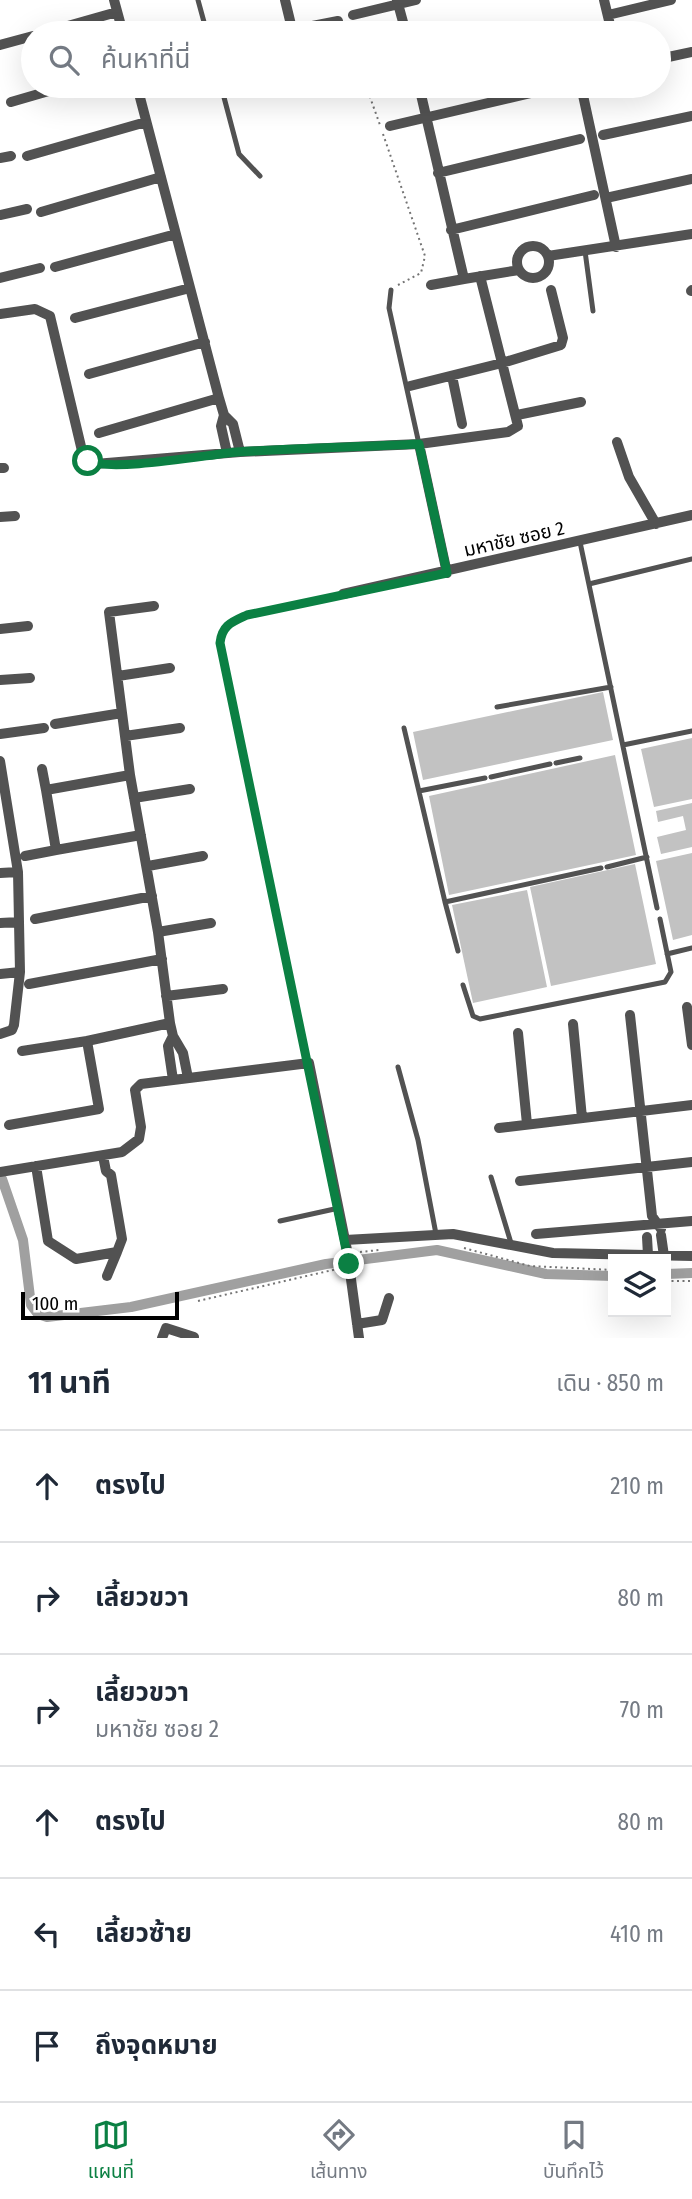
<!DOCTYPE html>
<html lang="th">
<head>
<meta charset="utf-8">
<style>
  :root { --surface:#fff; --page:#f6f6f7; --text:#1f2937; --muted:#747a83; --line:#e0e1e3; --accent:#0b8043 }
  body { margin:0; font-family:"Fira Sans Condensed","Noto Sans Thai",sans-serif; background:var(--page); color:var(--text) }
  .controls { position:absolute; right:21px; bottom:21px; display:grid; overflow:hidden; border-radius:0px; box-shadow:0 7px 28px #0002 }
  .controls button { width:63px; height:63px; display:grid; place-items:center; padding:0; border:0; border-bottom:2px solid var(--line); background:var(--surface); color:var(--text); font:35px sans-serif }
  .scale { position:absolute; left:21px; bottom:18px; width:158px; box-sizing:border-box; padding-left:7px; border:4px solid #000; border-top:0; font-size:19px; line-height:24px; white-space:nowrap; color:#000; -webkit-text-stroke:5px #fff; paint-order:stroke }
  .stop { position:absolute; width:21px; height:21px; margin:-16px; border:5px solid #0b8043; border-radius:50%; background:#fff }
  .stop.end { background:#0b8043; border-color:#fff; box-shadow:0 2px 7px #0008 }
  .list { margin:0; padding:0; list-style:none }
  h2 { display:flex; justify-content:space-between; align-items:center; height:91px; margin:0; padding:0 28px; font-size:30px }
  h2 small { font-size:23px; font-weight:400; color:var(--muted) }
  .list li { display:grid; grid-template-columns:46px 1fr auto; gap:21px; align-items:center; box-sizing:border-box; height:112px; padding:0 28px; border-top:2px solid var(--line) }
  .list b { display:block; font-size:26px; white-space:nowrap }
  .list p { margin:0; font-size:23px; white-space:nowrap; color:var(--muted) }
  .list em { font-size:23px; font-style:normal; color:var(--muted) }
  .icon { flex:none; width:38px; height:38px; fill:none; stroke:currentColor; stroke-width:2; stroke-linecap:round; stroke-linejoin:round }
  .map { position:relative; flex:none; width:692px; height:1338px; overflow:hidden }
  .search { position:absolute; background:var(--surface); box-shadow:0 7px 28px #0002; left:21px; right:21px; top:21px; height:77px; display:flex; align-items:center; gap:18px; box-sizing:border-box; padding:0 24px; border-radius:38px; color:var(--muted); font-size:26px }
  .sheet { height:763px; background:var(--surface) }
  nav { display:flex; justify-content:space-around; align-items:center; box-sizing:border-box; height:98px; border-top:2px solid var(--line); background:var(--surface); font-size:19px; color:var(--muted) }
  nav a { display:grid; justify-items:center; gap:4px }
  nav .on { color:var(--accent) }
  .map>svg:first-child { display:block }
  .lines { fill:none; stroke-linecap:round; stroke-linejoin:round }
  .canal { stroke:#a0a0a0; stroke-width:10 }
  .building { fill:#c2c2c2 }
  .path { stroke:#747474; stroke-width:2; stroke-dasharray:2 3.5; stroke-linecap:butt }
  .lane { stroke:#525252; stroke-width:5 }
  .street { stroke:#525252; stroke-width:10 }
  .route { stroke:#0b8043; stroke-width:9 }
  .labels { text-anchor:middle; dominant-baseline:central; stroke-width:6; stroke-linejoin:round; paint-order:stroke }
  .street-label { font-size:19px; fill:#000; stroke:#fff }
</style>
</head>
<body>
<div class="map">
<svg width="692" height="1338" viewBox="0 0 692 1338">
  <rect width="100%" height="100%" fill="#fff"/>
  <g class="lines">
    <!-- canal -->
    <path class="canal" d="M2,1179L23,1240L31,1305L38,1314L47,1317L131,1307L326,1264L437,1250L546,1274L613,1276
      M666,1274L692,1273"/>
  </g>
  <!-- building -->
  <path class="building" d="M603,692L613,740L423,780L413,732Z
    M692,738V799L654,807L641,749Z
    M615,755L636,855L449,895L429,796Z
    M692,803V847L661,854L657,837L686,830L683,816L658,822L656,811Z
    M692,853V935L673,940L656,861Z
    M635,864L656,964L551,986L530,887Z
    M527,890L547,987L473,1003L452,905Z"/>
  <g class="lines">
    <!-- path -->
    <path class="path" d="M366,86L380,125
      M383,134L425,256L421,273L398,285
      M307,1052L220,643C221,634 221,628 229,623C251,607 304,603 332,597
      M464,1248L530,1266L613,1270
      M360,1252L379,1250
      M666,1281H692
      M198,1301L337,1269"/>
    <!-- lane -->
    <path class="lane" d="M198,0L207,33
      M221,86L239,154L260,176
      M585,251L593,311
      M391,290L389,308L419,444
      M580,542L657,908
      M589,584L692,559
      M497,707L611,687
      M404,728L445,902L601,868
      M623,745L692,731
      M556,763L580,758
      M491,777L550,764
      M419,791L485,778
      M607,867L647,857
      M445,902L458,951
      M667,954L692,948
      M463,985L473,1016L480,1019L665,982L671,972L660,919
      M398,1067L418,1140L436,1234
      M491,1177L511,1243
      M280,1221L339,1208"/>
    <!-- street -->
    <path class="street" d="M114,0L123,33
      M285,0L293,33
      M397,0L406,33
      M604,0L612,33
      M353,15L416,0
      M608,15L671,0
      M292,30L338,21
      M43,33L117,12
      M534,33L555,28
      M585,33L611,27
      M0,45L33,36
      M659,59L692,52
      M137,86L219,398L224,415L233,424L240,452
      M419,86L464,279L519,270
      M581,86L616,247
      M11,102L66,86
      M390,126L561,86
      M603,135L692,116
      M27,156L146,122
      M0,158L11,156
      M438,173L580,139
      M606,198L692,179
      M41,212L161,177
      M0,215L27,209
      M451,230L594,195
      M517 262a16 16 0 1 1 32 0a16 16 0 1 1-32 0Z
      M548,256L692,234
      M55,267L176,234
      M0,278L40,268
      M431,285L464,279
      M691,291L692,290
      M0,314L35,309L50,316L83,455L95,464L240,452L419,444L508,432L518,426L480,276
      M75,318L190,288
      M89,374L205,342
      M452,376L462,424
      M410,386L502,363L561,345L563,338L551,290
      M224,415L221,426L227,453
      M517,415L581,402
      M99,433L219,398
      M617,442L629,477L656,524
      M419,444L447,573
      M0,468H4
      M0,517L15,516
      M343,594L692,515
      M0,629L28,626
      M118,676L170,668
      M0,680L30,678
      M55,724L122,713
      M0,734L44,728
      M125,736L180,728
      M0,761L18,872L20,972L14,1025L12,1030L0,1034
      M42,769L46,790
      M130,775L46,790L56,850L141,835
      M134,798L190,789
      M25,856L56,850
      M148,866L203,856
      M0,873L18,872
      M35,919L152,896
      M0,923L19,922
      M158,932L211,923
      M0,974L20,972
      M29,984L162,959
      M166,996L223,989
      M687,1007L692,1045
      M630,1015L652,1216L661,1229
      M170,1023L173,1036L183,1053L188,1078
      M573,1024L582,1118
      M518,1033L527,1124
      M22,1051L87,1041
      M173,1080L168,1046L173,1036
      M9,1125L99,1109L87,1041L170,1023L158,932L130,775L109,612L154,606
      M499,1128L692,1105
      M36,1166L48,1241L76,1259L117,1252L122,1239L111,1175L106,1171L103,1156
      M0,1172L122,1152L139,1139L141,1127L135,1090L141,1084L309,1063L347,1250L359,1338
      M520,1181L692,1162
      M536,1234L692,1221
      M661,1235L664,1256
      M647,1237L648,1255
      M345,1240L453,1234L553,1253L692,1256
      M107,1276L117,1252
      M357,1324L382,1320L389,1298
      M162,1338L166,1328L194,1337"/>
  </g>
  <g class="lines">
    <!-- route -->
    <path class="route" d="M88,461C113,472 205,455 237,452C298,448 359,447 419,444L447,573L247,615C232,622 222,625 220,643L349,1264"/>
  </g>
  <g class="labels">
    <!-- street labels -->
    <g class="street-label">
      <text transform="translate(514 539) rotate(-13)">มหาชัย ซอย 2</text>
    </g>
  </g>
</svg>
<div class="controls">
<button><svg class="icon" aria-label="layers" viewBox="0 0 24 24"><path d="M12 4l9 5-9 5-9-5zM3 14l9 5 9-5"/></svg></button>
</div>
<div class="scale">100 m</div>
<div class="stop" style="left:88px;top:461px"></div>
<div class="stop end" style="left:349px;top:1264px"></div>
<div class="search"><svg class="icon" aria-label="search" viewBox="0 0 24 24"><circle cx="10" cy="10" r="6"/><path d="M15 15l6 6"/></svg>ค้นหาที่นี่</div>
</div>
<section class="sheet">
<h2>11 นาที<small>เดิน · 850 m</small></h2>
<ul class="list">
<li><svg class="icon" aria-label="ahead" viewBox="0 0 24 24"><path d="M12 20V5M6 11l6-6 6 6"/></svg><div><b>ตรงไป</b></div><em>210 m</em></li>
<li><svg class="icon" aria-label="right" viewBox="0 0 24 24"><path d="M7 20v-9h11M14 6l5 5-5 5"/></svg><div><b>เลี้ยวขวา</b></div><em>80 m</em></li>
<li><svg class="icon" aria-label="right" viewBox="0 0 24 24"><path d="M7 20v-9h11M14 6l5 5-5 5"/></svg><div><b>เลี้ยวขวา</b><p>มหาชัย ซอย 2</p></div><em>70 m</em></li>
<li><svg class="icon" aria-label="ahead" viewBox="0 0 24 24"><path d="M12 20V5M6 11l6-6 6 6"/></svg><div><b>ตรงไป</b></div><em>80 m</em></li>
<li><svg class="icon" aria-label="left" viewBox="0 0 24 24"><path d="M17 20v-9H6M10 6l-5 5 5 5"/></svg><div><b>เลี้ยวซ้าย</b></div><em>410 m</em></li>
<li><svg class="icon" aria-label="arrive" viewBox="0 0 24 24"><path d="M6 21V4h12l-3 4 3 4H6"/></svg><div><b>ถึงจุดหมาย</b></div></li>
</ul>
</section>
<nav>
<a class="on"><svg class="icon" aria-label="map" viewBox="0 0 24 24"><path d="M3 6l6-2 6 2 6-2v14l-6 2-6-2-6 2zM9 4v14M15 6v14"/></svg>แผนที่</a>
<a><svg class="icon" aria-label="directions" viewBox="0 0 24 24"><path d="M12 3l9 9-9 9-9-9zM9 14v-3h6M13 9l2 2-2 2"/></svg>เส้นทาง</a>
<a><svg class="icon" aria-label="saved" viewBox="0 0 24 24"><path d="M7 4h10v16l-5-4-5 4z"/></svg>บันทึกไว้</a>
</nav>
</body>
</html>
